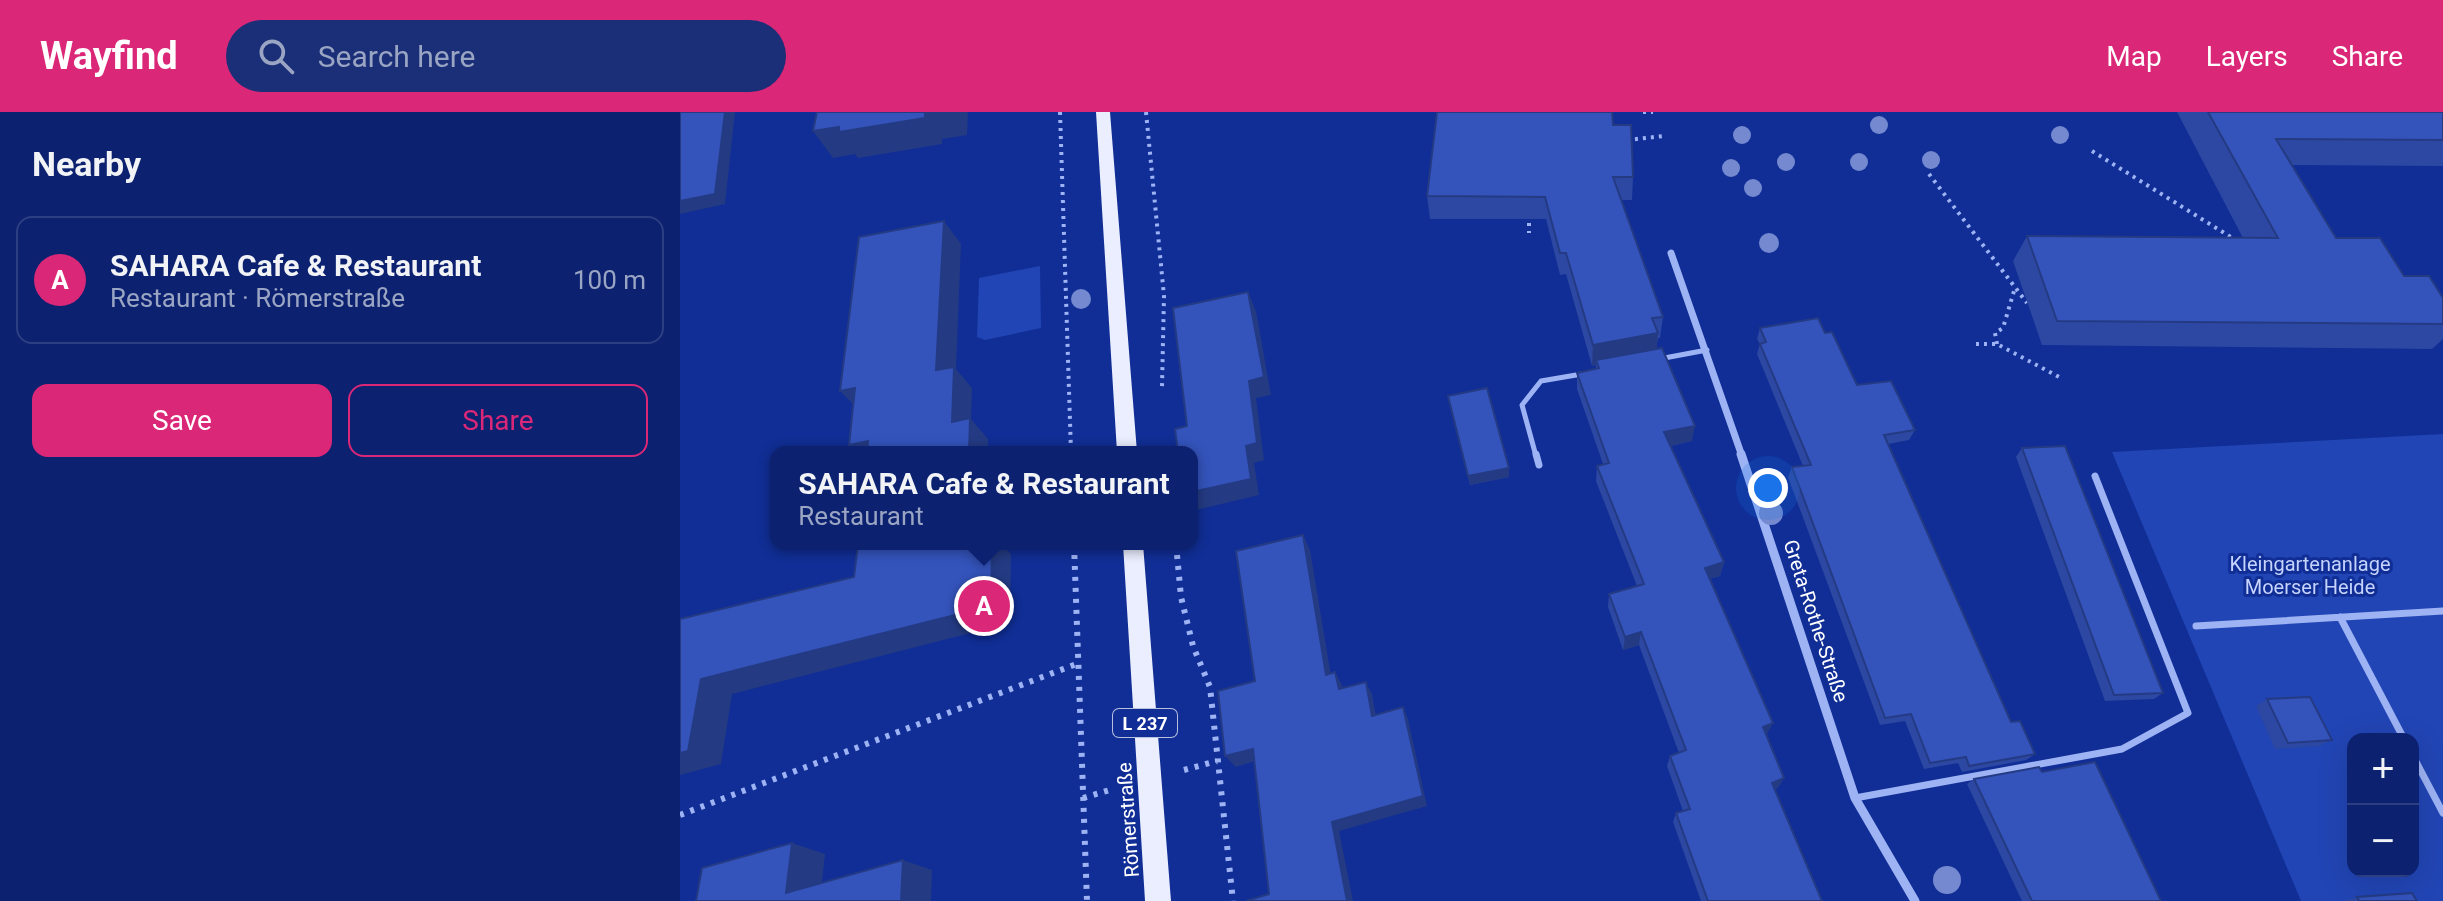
<!DOCTYPE html>
<html lang="en">
<head>
<meta charset="utf-8">
<style>
  :root { --surface:#0c2270; --page:#1a2f78; --text:#f1f3f6; --muted:#9aa4c3; --line:#2c3f83; --accent:#db2777 }
  body { margin:0; font-family:Roboto,sans-serif; background:var(--page); color:var(--text) }
  .controls { position:absolute; right:24px; bottom:24px; display:grid; overflow:hidden; border-radius:16px; box-shadow:0 8px 32px #0002 }
  .controls button { width:72px; height:72px; display:grid; place-items:center; padding:0; border:0; border-bottom:2px solid var(--line); background:var(--surface); color:var(--text); font:40px sans-serif }
  .you { position:absolute; left:1088px; top:376px; width:28px; height:28px; margin:-20px; border:6px solid #fff; border-radius:50%; background:#1a73e8; box-shadow:0 0 0 12px #1a73e833 }
  .badge { display:grid; place-items:center; width:52px; height:52px; border-radius:50%; background:var(--accent); color:#fff; font-size:26px; font-weight:700 }
  .pin { position:absolute; translate:-50% -50%; border:4px solid #fff; box-shadow:0 2px 8px #0006 }
  .popup { position:absolute; left:90px; top:334px; width:428px; height:104px; box-sizing:border-box; display:grid; place-content:center; border-radius:16px; background:var(--surface); filter:drop-shadow(0 2px 6px #0005); font-size:26px; white-space:nowrap; color:var(--muted) }
  .popup b { font-size:30px; color:var(--text) }
  .popup::after { content:''; position:absolute; left:50%; top:100%; margin-left:-16px; border:16px solid transparent; border-top-color:var(--surface) }
  .list { margin:0; padding:0; list-style:none }
  h2 { display:flex; justify-content:space-between; align-items:center; height:104px; margin:0; padding:0 32px; font-size:34px }
  h2 small { font-size:26px; font-weight:400; color:var(--muted) }
  .list li { display:grid; grid-template-columns:52px 1fr auto; gap:24px; align-items:center; box-sizing:border-box; height:128px; margin:0 16px 16px; padding:0 16px; border:2px solid var(--line); border-radius:16px }
  .list b { display:block; font-size:30px; white-space:nowrap }
  .list p { margin:0; font-size:26px; white-space:nowrap; color:var(--muted) }
  .list em { font-size:26px; font-style:normal; color:var(--muted) }
  .actions { display:flex; gap:16px; padding:24px 32px }
  .actions a { flex:1; padding:18px 0; border:2px solid var(--accent); border-radius:16px; text-align:center; font-size:28px; color:var(--accent) }
  .actions .main { background:var(--accent); color:#fff }
  .icon { flex:none; width:44px; height:44px; fill:none; stroke:currentColor; stroke-width:2; stroke-linecap:round; stroke-linejoin:round }
  .map { position:relative; flex:none; width:1763px; height:789px; overflow:hidden }
  header { display:flex; align-items:center; gap:48px; box-sizing:border-box; height:112px; padding:0 40px; background:var(--accent); color:#fff }
  header strong { font-size:38px }
  nav { display:flex; gap:44px; margin-inline-start:auto; font-size:28px }
  .search { width:560px; height:72px; background:var(--page); display:flex; align-items:center; gap:20px; box-sizing:border-box; padding:0 28px; border-radius:44px; color:var(--muted); font-size:30px }
  main { display:flex }
  aside { flex:1; background:var(--surface) }
  .map>svg:first-child { display:block }
  .green { fill:#2145b4; fill-rule:evenodd }
  .lines { fill:none; stroke-linecap:round; stroke-linejoin:round }
  .path-far1 { stroke:#9eb3f4; stroke-width:4; stroke-dasharray:3 5; stroke-linecap:butt }
  .path { stroke:#9eb3f4; stroke-width:6; stroke-dasharray:4 7; stroke-linecap:butt }
  .lane-far1 { stroke:#9eb3f4; stroke-width:5 }
  .lane { stroke:#9eb3f4; stroke-width:7 }
  .street-far1 { stroke:#9eb3f4; stroke-width:7 }
  .street { stroke:#9eb3f4; stroke-width:9 }
  .primary { fill:#eaeeff; fill-rule:evenodd }
  .tree { fill:#7489cf }
  .wall { fill:#2d48a2 }
  .shaded-wall { fill:#243b84 }
  .building { fill:#3454bc; stroke:#243b84; stroke-width:2 }
  .labels { text-anchor:middle; dominant-baseline:central; stroke-width:6; stroke-linejoin:round; paint-order:stroke }
  .shield { fill:#102e95; stroke:#b7c0df; stroke-width:2 }
  .shield-label { font-size:18px; font-weight:bold; fill:#fff }
  .park-label { font-size:20px; fill:#c5d3fe; stroke:#102e95 }
  .street-label { font-size:20px; fill:#fff; stroke:#102e95 }
</style>
</head>
<body>
<header>
<strong>Wayfind</strong>
<div class="search"><svg class="icon" aria-label="search" viewBox="0 0 24 24"><circle cx="10" cy="10" r="6"/><path d="M15 15l6 6"/></svg>Search here</div>
<nav><a>Map</a><a>Layers</a><a>Share</a></nav>
</header>
<main>
<aside>
<h2>Nearby<small></small></h2>
<ul class="list">
<li><span class="badge">A</span><div><b>SAHARA Cafe &amp; Restaurant</b><p>Restaurant · Römerstraße</p></div><em>100 m</em></li>
</ul>
<div class="actions"><a class="main">Save</a><a>Share</a></div>
</aside>
<div class="map">
<svg width="1763" height="789" viewBox="0 0 1763 789">
  <rect width="100%" height="100%" fill="#102e95"/>
  <!-- green -->
  <path class="green" d="M360,154L361,216L305,228L297,225L299,166Z
    M1763,322V789H1621L1432,340ZM1673,627H1733V759H1673Z"/>
  <g class="lines">
    <!-- path-far1 -->
    <path class="path-far1" d="M380,0L391,340
      M466,0L484,184L482,275
      M963,0H973
      M947,28L984,24
      M1412,39L1554,127
      M1249,62L1347,191
      M849,103V121
      M1296,232H1317L1381,266
      M1317,232L1315,221L1323,216L1334,179"/>
    <!-- path -->
    <path class="path" d="M394,432L407,789
      M496,432L501,485L513,534L530,575L553,789
      M504,658L537,649
      M403,686L433,677
      M0,703L399,551"/>
    <!-- lane-far1 -->
    <path class="lane-far1" d="M979,247L1027,238
      M856,344L842,293L861,269L902,262"/>
    <!-- lane -->
    <path class="lane" d="M856,342L859,353
      M1660,505L1724,627
      M1516,514L1763,499
      M1733,644L1763,701
      M1175,686L1442,637L1508,601L1415,364"/>
    <!-- street-far1 -->
    <path class="street-far1" d="M991,141L1062,344"/>
    <!-- street -->
    <path class="street" d="M1061,342L1175,686L1235,789"/>
    <!-- primary -->
    <path class="primary" d="M416,0H430L457,340H437Z
      M443,432H463L491,789H465Z"/>
  </g>
  <!-- trees -->
  <g class="tree">
    <circle cx="1199" cy="13" r="9"/>
    <circle cx="1062" cy="23" r="9"/>
    <circle cx="1380" cy="23" r="9"/>
    <circle cx="1251" cy="48" r="9"/>
    <circle cx="1106" cy="50" r="9"/>
    <circle cx="1179" cy="50" r="9"/>
    <circle cx="1051" cy="56" r="9"/>
    <circle cx="1073" cy="76" r="9"/>
    <circle cx="1089" cy="131" r="10"/>
    <circle cx="401" cy="187" r="10"/>
    <circle cx="1091" cy="401" r="12"/>
    <circle cx="1267" cy="768" r="14"/>
  </g>
  <!-- wall -->
  <path class="wall" d="M1497,0H1763V54L1612,53L1656,126L1763,186V227L1752,237L1362,233L1333,149L1347,124L1563,126Z
    M933,13L953,65L952,88H941L983,205L980,226H978L976,237L1012,329L991,334L1044,450L1040,464L1029,467L1087,622L1098,676L1094,677L1142,789H1021L993,710L996,701L1003,699L987,654L990,644L999,641L959,533L943,538L928,495L929,482L957,474L916,369L917,354L923,352L897,277V261L916,257V253L912,254L886,162L880,163L866,107H750L747,84Z
    M1080,216L1145,221L1177,273L1235,318L1229,328L1208,332L1331,610L1355,642L1346,648L1282,660L1278,651L1244,657L1225,609L1200,613L1108,365L1112,355L1123,354L1077,242L1080,232L1077,227Z
    M768,284L829,365L790,373Z
    M1342,336L1483,581L1474,587L1425,589L1336,345Z
    M1587,587L1652,628L1639,634L1595,637L1576,594Z
    M1362,660L1481,789H1342L1287,672L1294,667Z
    M1677,785L1737,789H1663Z"/>
  <!-- shaded-wall -->
  <path class="shaded-wall" d="M45,0H55L45,92L0,102V89Z
    M247,0H288L287,23L262,27V32L178,46L175,42L153,46L133,19Z
    M264,109L281,132L276,257L292,276L291,307L308,327V340H289L272,310L256,258Z
    M568,180L576,199L591,283L576,286L584,348L574,351L579,383L512,399V380L566,334L569,269Z
    M978,221L976,242L916,248V253L912,254L913,233Z
    M175,276L181,300L160,279Z
    M1015,314L1012,329L982,336L984,320Z
    M188,329L200,340H177L169,333Z
    M829,356V365L790,373L788,364Z
    M623,423L630,438L653,576L646,563Z
    M312,432H320L331,442L330,511L52,582L41,652L0,663V641L21,567Z
    M1044,450L1040,464L1021,469L1025,456Z
    M961,520L959,533L943,538L945,525Z
    M655,560L662,573L665,589L659,577Z
    M686,570L692,582L698,615L692,604Z
    M723,595L728,607L747,694L659,719L673,789H667L652,710Z
    M1093,611L1087,622L1077,625L1083,615Z
    M573,637L582,647L556,655L545,644Z
    M1104,666L1098,676L1086,681L1092,671Z
    M112,731L145,742L140,789L106,781Z
    M223,748L252,758L251,789H221Z"/>
  <!-- building -->
  <path class="building" d="M0,0H45L35,82L0,89Z
    M137,0H247H245V6L159,20V15L133,19Z
    M757,0H932L933,13H951L953,65H933L983,205L972,206L978,221L913,233L886,141H880L865,85L747,84Z
    M1528,0H1763V28L1596,27L1656,126H1700L1724,164H1749L1763,186V212L1377,209L1347,124L1598,126Z
    M264,109L256,258L274,255L272,310L290,306L289,340H187L188,329L169,333L175,276L160,279L179,125Z
    M568,180L584,265L569,269L577,331L566,334L571,367L512,380V340H498L495,317L507,314L493,196Z
    M1138,206L1145,221L1152,220L1177,273L1211,269L1235,318L1204,323L1331,610L1340,609L1355,642L1289,654L1286,645L1250,651L1231,602L1205,606L1112,355L1131,353L1080,232L1086,230L1080,216Z
    M982,236L1015,314L984,320L1044,450L1025,456L1093,611L1083,615L1104,666L1092,671L1142,789H1028L996,701L1010,697L990,644L1006,638L961,520L945,525L929,482L964,472L917,354L929,351L897,261L919,256L916,248Z
    M807,276L829,356L788,364L768,284Z
    M1385,334L1483,581L1434,583L1342,336Z
    M623,423L646,563L655,560L659,577L686,570L692,604L723,595L743,684L652,710L667,789H566L589,782L573,637L545,644L538,579L575,569L556,439Z
    M178,432H312L311,494L21,567L8,639L0,641V507L174,465Z
    M1630,585L1652,628L1608,631L1587,587Z
    M1415,650L1481,789H1352L1294,667L1359,655L1362,660Z
    M112,731L106,781L223,748L221,789H16L22,756Z
    M1732,781L1737,789H1679L1677,785Z"/>
  <g class="labels">
    <!-- shield labels -->
    <rect class="shield" x="433" y="597" width="64" height="28" rx="6"/>
    <g class="shield-label">
      <text x="465" y="611">L 237</text>
    </g>
    <!-- park labels -->
    <g class="park-label">
      <text x="1630" y="452">Kleingartenanlage<tspan x="1630" dy="23">Moerser Heide</tspan></text>
    </g>
    <!-- street labels -->
    <g class="street-label">
      <text transform="translate(1136 509) rotate(72)">Greta-Rothe-Straße</text>
      <text transform="translate(448 708) rotate(-94)">Römerstraße</text>
    </g>
  </g>
</svg>
<div class="controls">
<button>+</button>
<button>−</button>
</div>
<div class="you"></div>
<div class="pin badge" style="left:304px;top:494px">A</div>
<div class="popup"><b>SAHARA Cafe &amp; Restaurant</b>Restaurant</div>
</div>
</main>
</body>
</html>
